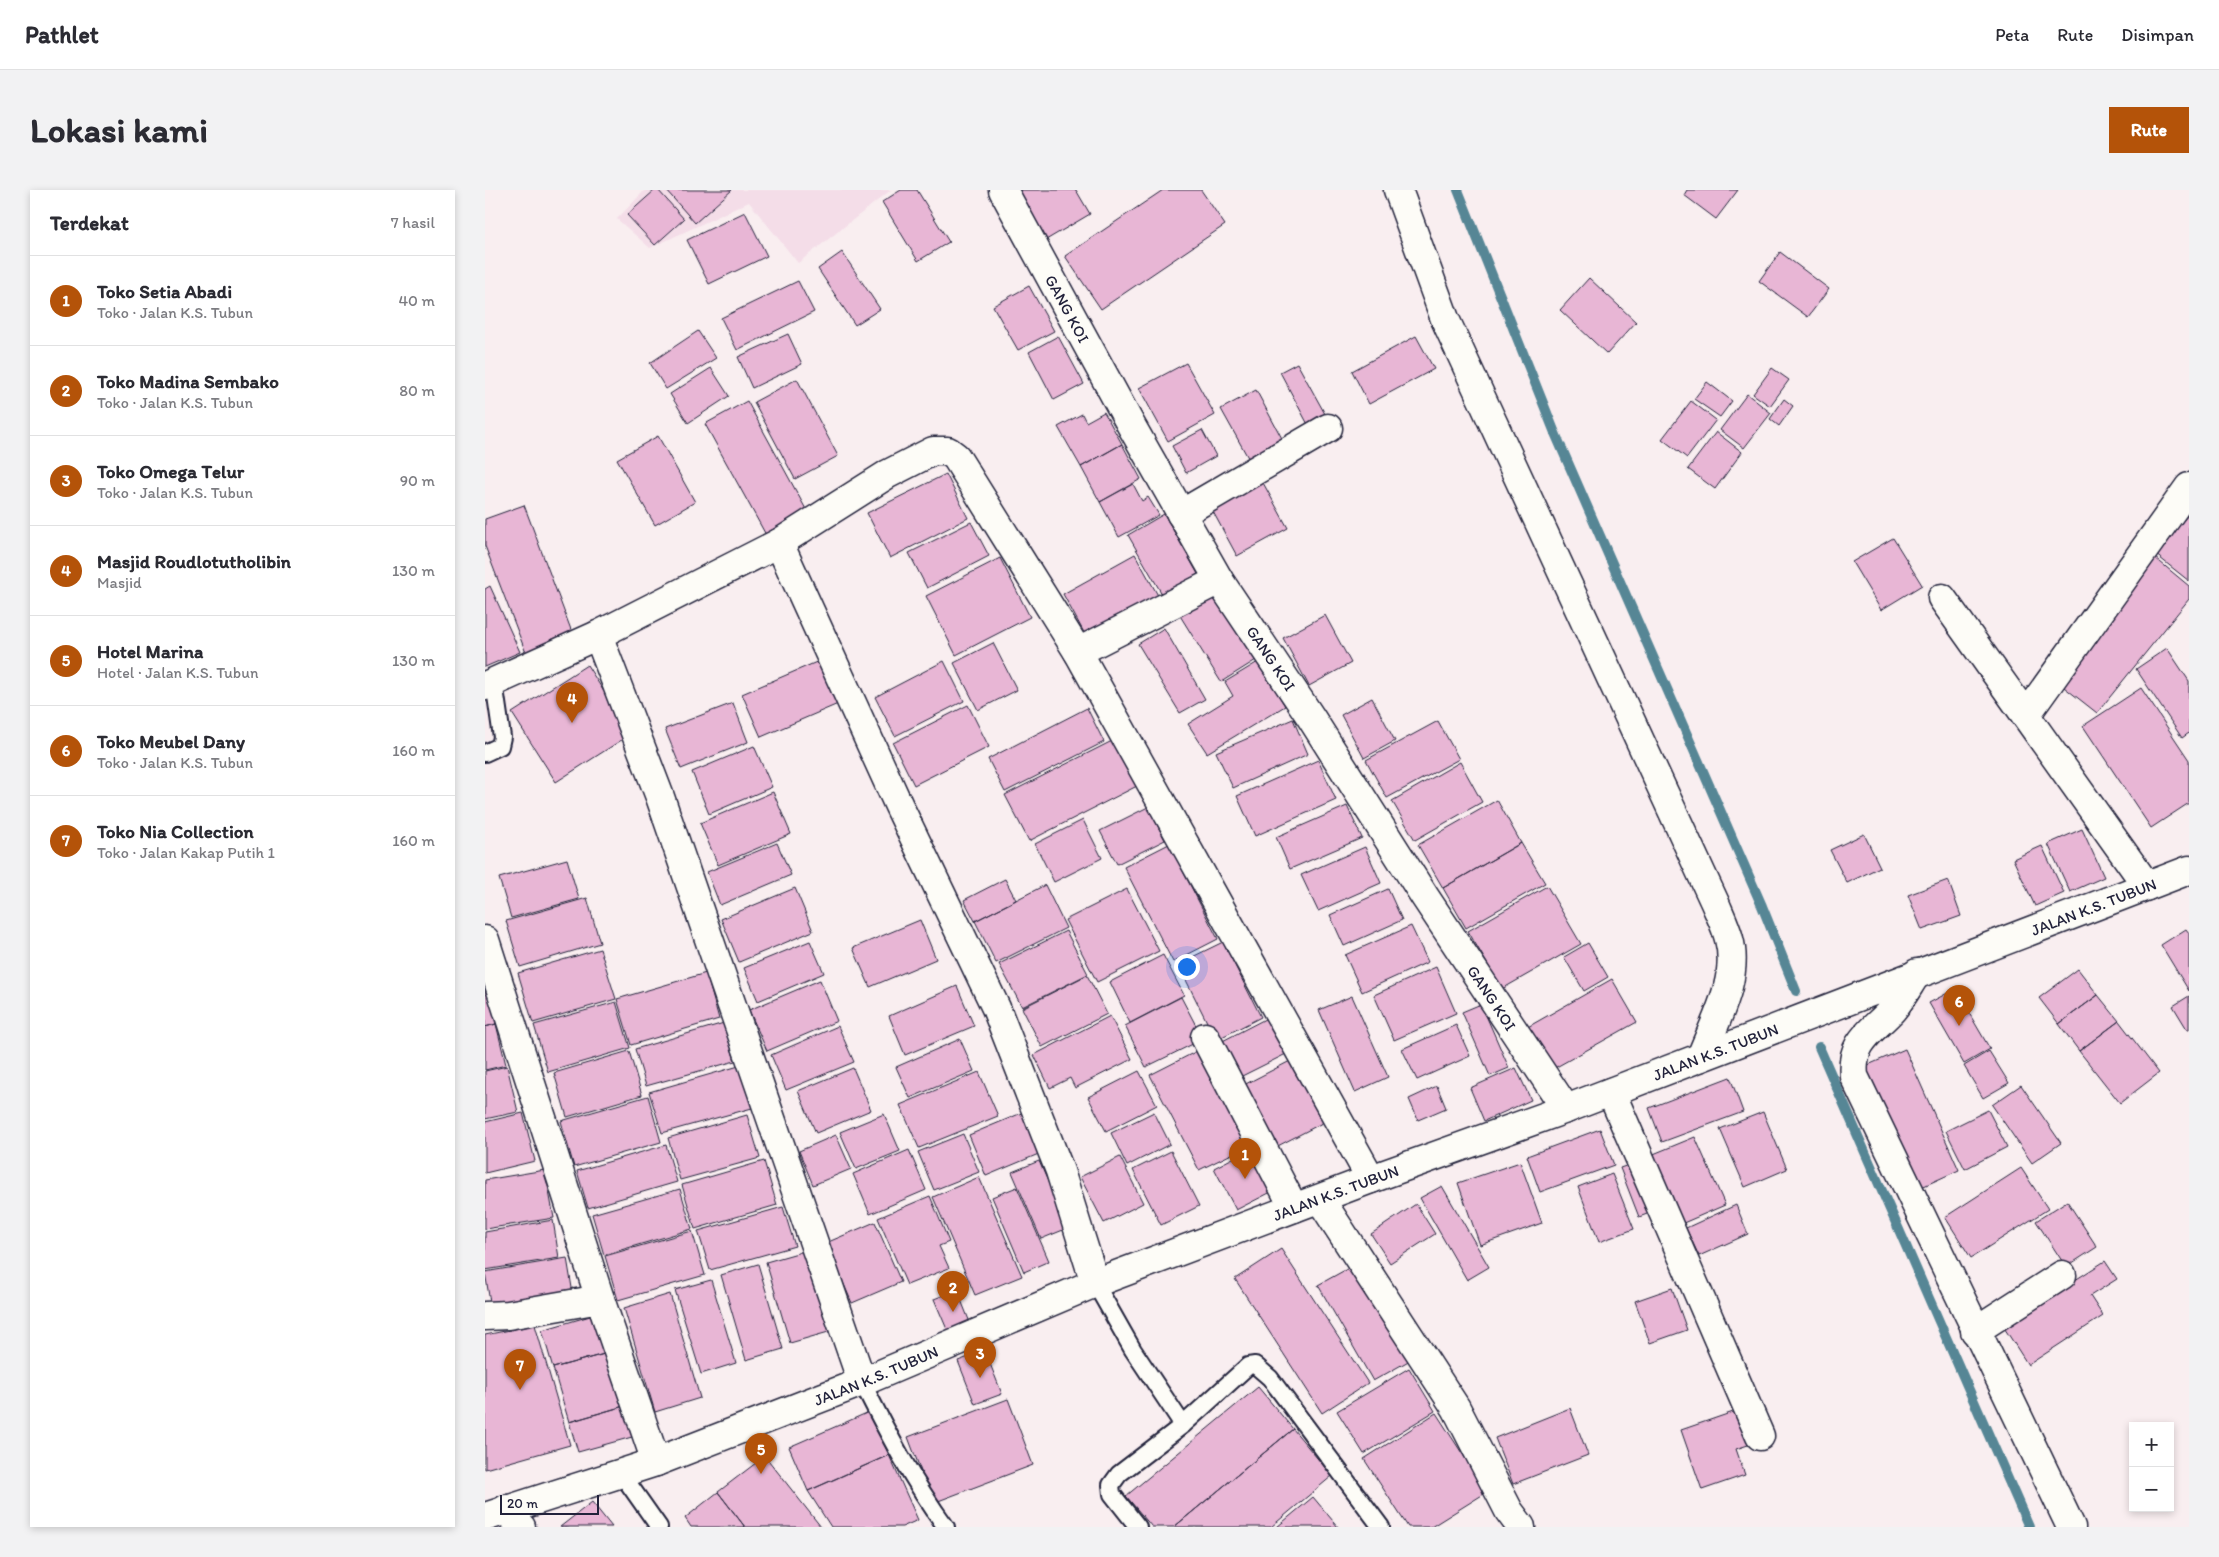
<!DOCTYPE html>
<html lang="id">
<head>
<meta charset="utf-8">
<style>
  :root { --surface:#fff; --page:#f2f2f3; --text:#2b2b33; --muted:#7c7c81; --line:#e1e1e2; --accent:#b45309 }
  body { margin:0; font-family:Itim,sans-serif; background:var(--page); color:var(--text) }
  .controls { position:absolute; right:15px; bottom:15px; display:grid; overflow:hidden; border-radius:0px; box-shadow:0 2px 8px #0003 }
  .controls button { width:45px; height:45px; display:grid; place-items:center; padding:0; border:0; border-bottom:1px solid var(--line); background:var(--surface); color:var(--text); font:25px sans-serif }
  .scale { position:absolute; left:15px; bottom:12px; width:99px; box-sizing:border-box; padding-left:5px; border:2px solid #22223b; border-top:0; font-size:14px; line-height:18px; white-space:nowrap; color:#22223b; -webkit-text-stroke:4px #fdfcf7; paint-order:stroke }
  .you { position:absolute; left:701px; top:776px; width:18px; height:18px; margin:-12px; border:4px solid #fff; border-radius:50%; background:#1a73e8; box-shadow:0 0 0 8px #1a73e833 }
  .badge { display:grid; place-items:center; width:32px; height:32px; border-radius:50%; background:var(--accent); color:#fff; font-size:16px; font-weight:700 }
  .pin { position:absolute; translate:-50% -41px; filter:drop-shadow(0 1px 2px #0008) }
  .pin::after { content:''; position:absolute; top:26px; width:18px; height:15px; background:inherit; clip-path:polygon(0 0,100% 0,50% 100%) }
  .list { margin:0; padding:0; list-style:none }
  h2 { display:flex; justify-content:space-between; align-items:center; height:65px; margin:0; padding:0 20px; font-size:21px }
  h2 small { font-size:16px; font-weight:400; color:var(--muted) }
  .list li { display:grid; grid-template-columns:32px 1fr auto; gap:15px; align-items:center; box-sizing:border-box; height:90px; padding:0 20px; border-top:1px solid var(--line) }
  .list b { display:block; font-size:19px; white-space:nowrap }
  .list p { margin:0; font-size:16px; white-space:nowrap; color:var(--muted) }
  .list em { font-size:16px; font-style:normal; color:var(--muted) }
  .map { position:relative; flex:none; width:1704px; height:1337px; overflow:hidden; border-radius:0px }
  header { display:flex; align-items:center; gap:30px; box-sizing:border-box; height:70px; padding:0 25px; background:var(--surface); border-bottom:1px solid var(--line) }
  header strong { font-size:24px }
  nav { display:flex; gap:28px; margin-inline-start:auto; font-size:18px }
  .intro { display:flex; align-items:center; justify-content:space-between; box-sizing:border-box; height:120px; padding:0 30px }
  h1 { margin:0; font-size:35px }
  .button { padding:12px 22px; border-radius:0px; background:var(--accent); color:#fff; font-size:18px; font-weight:700 }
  main { display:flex; gap:30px; padding:0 30px }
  aside { flex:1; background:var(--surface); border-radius:0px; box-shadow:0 2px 8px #0003 }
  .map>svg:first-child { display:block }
  .built { fill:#f4dde8 }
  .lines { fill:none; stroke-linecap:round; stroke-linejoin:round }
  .stream { stroke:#568695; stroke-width:10 }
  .building { fill:#e8b6d5; stroke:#22223b }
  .service-casing { stroke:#22223b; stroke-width:20 }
  .minor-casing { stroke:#22223b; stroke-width:31 }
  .tertiary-casing { stroke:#22223b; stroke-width:31 }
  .service { stroke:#fdfcf7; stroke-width:16 }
  .minor { stroke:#fdfcf7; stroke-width:28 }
  .tertiary { stroke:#fdfcf7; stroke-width:28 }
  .labels { text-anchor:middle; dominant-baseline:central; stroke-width:5; stroke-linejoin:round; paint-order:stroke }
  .street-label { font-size:16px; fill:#22223b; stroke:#fdfcf7 }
</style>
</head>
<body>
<header>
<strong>Pathlet</strong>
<nav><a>Peta</a><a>Rute</a><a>Disimpan</a></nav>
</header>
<div class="intro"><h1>Lokasi kami</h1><a class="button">Rute</a></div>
<main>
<aside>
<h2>Terdekat<small>7 hasil</small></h2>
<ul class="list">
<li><span class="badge">1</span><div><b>Toko Setia Abadi</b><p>Toko · Jalan K.S. Tubun</p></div><em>40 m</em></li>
<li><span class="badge">2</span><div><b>Toko Madina Sembako</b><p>Toko · Jalan K.S. Tubun</p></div><em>80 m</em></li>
<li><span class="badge">3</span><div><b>Toko Omega Telur</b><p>Toko · Jalan K.S. Tubun</p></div><em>90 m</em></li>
<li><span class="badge">4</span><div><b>Masjid Roudlotutholibin</b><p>Masjid</p></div><em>130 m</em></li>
<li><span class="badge">5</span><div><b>Hotel Marina</b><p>Hotel · Jalan K.S. Tubun</p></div><em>130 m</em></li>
<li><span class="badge">6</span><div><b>Toko Meubel Dany</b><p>Toko · Jalan K.S. Tubun</p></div><em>160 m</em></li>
<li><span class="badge">7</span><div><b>Toko Nia Collection</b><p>Toko · Jalan Kakap Putih 1</p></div><em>160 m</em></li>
</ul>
</aside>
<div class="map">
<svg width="1704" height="1337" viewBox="0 0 1704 1337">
  <rect width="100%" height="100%" fill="#f9eef0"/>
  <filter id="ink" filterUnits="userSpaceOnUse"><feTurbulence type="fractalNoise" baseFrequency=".02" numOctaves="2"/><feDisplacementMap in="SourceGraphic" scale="10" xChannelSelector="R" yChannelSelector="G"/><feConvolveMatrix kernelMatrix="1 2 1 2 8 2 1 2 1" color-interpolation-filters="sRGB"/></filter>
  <g filter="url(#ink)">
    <!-- built -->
    <path class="built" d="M160,0H406L313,73L264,12L165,58L132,29Z"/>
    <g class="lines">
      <!-- stream -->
      <path class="stream" d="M973,0L1070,243L1277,716L1311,801
        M1334,857L1544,1337"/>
    </g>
    <!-- building -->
    <path class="building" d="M170,0H173L199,29L170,55L142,25Z
      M181,0H247L210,33Z
      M416,0H432L464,52L433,71L397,12Z
      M533,0H591L605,24L561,50Z
      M678,0H716L740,35L616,119L580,66Z
      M1202,0H1253L1231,29L1199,5Z
      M260,22L282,66L224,94L202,50Z
      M357,62L395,119L370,135L333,79Z
      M1295,62L1344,99L1323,127L1274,91Z
      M1104,88L1151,132L1122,164L1075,120Z
      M313,91L329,122L252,160L236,128Z
      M544,96L569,141L533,160L508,116Z
      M213,141L231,168L181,199L165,173Z
      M303,144L317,174L267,198L253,167Z
      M573,146L599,194L569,210L544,162Z
      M931,146L949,179L884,214L867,181Z
      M701,173L730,225L683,251L654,198Z
      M812,173L845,233L827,242L795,182Z
      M226,178L244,206L203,233L185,204Z
      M1287,178L1304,190L1285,216L1268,204Z
      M312,189L353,266L310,289L269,212Z
      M1222,192L1247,211L1235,227L1209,209Z
      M771,200L800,254L766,273L736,219Z
      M1262,204L1286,223L1259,258L1235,240Z
      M1299,209L1308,216L1294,236L1285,229Z
      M262,211L323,323L281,345L220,234Z
      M1206,211L1231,230L1202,268L1177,249Z
      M619,222L637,254L596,277L573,237L597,224L601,232Z
      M717,240L731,266L701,283L687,256Z
      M1231,242L1257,262L1230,299L1203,279Z
      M173,246L210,312L170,335L132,269Z
      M637,254L656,289L615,312L596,277Z
      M461,284L483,328L405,368L382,323Z
      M777,291L803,338L752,366L726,318Z
      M648,294L657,311L663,307L674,325L634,347L615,312Z
      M39,315L88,445L41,463L0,356V329Z
      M679,324L713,384L677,404L643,345Z
      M1703,325L1704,326V391L1670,364Z
      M486,332L504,366L442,398L424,363Z
      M1408,348L1437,395L1396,420L1367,372Z
      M650,364L676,411L603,450L578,404Z
      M1669,367L1704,396V409L1612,523L1570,490Z
      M515,368L545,427L471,465L441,406Z
      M5,396L35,462L0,477V399Z
      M730,402L771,470L736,492L694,424Z
      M840,425L866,473L824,496L798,448Z
      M679,438L720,509L695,523L653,454Z
      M508,453L532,500L493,520L469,473Z
      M1682,458L1704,491V543L1697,548L1651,479Z
      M334,471L353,514L276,547L257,504Z
      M459,471L479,511L410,546L390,507Z
      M773,472L800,516L722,563L703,534L748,506L740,492Z
      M102,475L146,544L71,592L27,523Z
      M1656,498L1704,570V613L1666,638L1598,536Z
      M887,508L910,551L879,568L856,525Z
      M248,513L263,552L196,579L180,539Z
      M483,515L504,557L429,595L408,553Z
      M602,518L619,552L520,602L503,569Z
      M808,529L823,564L748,598L731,562Z
      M953,531L974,569L902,608L881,570Z
      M629,550L652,596L544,651L520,605Z
      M269,556L287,597L224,624L207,582Z
      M833,570L851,610L770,646L752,606Z
      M975,572L997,612L930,650L907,611Z
      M288,602L306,644L233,675L215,633Z
      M1012,610L1036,653L958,698L933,655Z
      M862,616L877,648L805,679L791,647Z
      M663,617L680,650L632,674L615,641Z
      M598,630L617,668L569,692L550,654Z
      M1597,639L1619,687L1585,702L1563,654Z
      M1379,644L1395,677L1362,693L1345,660Z
      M292,653L306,685L235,715L222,682Z
      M1036,653L1060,693L981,738L958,698Z
      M684,654L733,749L688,772L639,677Z
      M1557,656L1579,703L1550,716L1528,669Z
      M880,657L896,693L833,721L816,685Z
      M82,669L94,709L26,728L14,688Z
      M520,689L531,710L490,731L479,710Z
      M1463,690L1476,726L1437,740L1423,705Z
      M560,695L581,738L511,773L490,731Z
      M1062,696L1096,754L1017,799L983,741Z
      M310,698L328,741L254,772L236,729Z
      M642,699L674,761L612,792L580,730Z
      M903,699L917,730L859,756L845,725Z
      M102,708L115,753L35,777L21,731Z
      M435,730L451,769L385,797L368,758Z
      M926,736L943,772L877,802L860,765Z
      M1701,739L1704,743V801L1676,755Z
      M581,741L603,784L537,817L514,774Z
      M325,751L339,783L273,811L259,778Z
      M738,752L776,827L731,850L693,774Z
      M1103,753L1123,787L1099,801L1079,767Z
      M115,759L131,809L48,833L33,783Z
      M678,765L699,805L645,833L625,792Z
      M951,777L971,823L909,850L889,805Z
      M1593,779L1613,805L1574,834L1554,808Z
      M221,783L234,829L146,855L132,809Z
      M602,785L622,824L557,857L537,818Z
      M1127,789L1152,832L1066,880L1041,838Z
      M0,790L11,834L0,837Z
      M335,790L352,831L282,861L264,820Z
      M472,796L489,836L420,865L404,826Z
      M1470,799L1505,859L1479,874L1444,813Z
      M1613,805L1634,831L1594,861L1574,834Z
      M867,806L903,887L870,902L834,820Z
      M1704,806V839H1702L1688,816Z
      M696,807L718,849L661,877L640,836Z
      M131,812L145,858L63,882L49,835Z
      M996,814L1024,878L1005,886L977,822Z
      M625,826L647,869L590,898L585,888L565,898L549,865Z
      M782,828L801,864L745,892L726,857Z
      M1634,831L1674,883L1635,913L1594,861Z
      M239,833L250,871L161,896L150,859Z
      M11,834L21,875L0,880V837Z
      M971,835L985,866L932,890L917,859Z
      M353,836L369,872L301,900L286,865Z
      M475,849L489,881L425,908L411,877Z
      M720,857L769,953L714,980L665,885Z
      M1420,859L1474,980L1430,1000L1376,878Z
      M144,861L157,905L82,927L69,883Z
      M1504,861L1524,893L1498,908L1479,876Z
      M809,869L841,931L785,960L753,898Z
      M22,876L33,922L0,929V881Z
      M254,876L267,918L177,943L164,902Z
      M368,878L386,920L331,943L313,901Z
      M1031,878L1046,910L999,931L985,898Z
      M654,881L672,915L621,941L603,907Z
      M494,882L513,926L434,958L415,915Z
      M1245,887L1258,922L1177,952L1164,918Z
      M1536,895L1576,953L1547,973L1507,915Z
      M952,896L961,918L933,930L924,909Z
      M163,906L176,952L89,977L76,931Z
      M1503,920L1522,957L1480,979L1461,941Z
      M539,922L556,963L501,986L484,945Z
      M669,922L685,954L642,976L626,943Z
      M1278,922L1302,979L1260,997L1235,939Z
      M38,923L50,971L0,983V932Z
      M399,924L415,961L371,979L355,942Z
      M262,925L275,968L195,990L183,948Z
      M1115,939L1129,975L1055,1002L1042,966Z
      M478,944L494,982L449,1000L433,962Z
      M351,945L366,979L328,995L314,961Z
      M1210,947L1240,1015L1196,1034L1166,965Z
      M181,955L192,992L103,1018L92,981Z
      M769,957L790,1000L751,1020L729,978Z
      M424,960L441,1000L385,1024L368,984Z
      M686,961L714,1016L676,1035L648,980Z
      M635,967L658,1013L619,1033L595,987Z
      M279,971L292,1015L210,1039L197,995Z
      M554,971L583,1038L556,1049L527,982Z
      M1155,971L1173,1020L1154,1027L1135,978Z
      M1035,972L1057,1033L995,1055L973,993Z
      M1536,978L1563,1019L1486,1068L1460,1027Z
      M60,980L69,1028L0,1039V990Z
      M1127,984L1149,1039L1114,1052L1093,997Z
      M494,987L537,1086L490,1105L448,1007Z
      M957,996L1004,1077L982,1090L935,1008Z
      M532,997L564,1071L539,1082L507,1007Z
      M195,999L207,1039L119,1065L107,1024Z
      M445,1006L464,1052L454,1056L464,1078L422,1095L393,1028Z
      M1582,1011L1612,1057L1581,1077L1551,1031Z
      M931,1014L950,1044L905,1073L886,1044Z
      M1251,1015L1263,1044L1214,1066L1201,1038Z
      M298,1017L310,1056L225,1080L213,1041Z
      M68,1030L74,1068L0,1080V1042Z
      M390,1032L416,1092L367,1113L341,1053Z
      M207,1041L220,1085L133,1110L120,1066Z
      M796,1059L883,1193L837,1223L750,1089Z
      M323,1060L347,1141L305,1153L281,1072Z
      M82,1068L89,1110L7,1124L0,1082Z
      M1620,1071L1632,1089L1605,1106L1618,1126L1543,1175L1518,1136Z
      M273,1074L298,1159L261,1170L236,1085Z
      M871,1074L927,1169L888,1191L833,1095Z
      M226,1090L251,1173L216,1184L190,1100Z
      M1187,1098L1202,1140L1165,1153L1150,1111Z
      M472,1100L486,1135L464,1144L449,1109Z
      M185,1104L215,1208L170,1222L139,1118Z
      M112,1124L123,1163L68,1178L57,1140Z
      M50,1135L85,1255L0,1279V1145Z
      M500,1161L517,1204L490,1214L473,1171Z
      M123,1163L139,1216L84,1232L68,1178Z
      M924,1178L950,1221L879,1264L852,1221Z
      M773,1197L808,1239L689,1337H667L641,1306Z
      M523,1209L548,1275L448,1313L423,1247Z
      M139,1216L147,1247L93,1262L84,1232Z
      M1085,1218L1103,1265L1028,1294L1010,1248Z
      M1254,1220L1266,1254L1251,1259L1260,1285L1217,1300L1196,1240Z
      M384,1222L404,1265L323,1301L304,1257Z
      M951,1223L1002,1302L946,1337H923L879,1269Z
      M808,1239L847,1286L786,1337H689Z
      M404,1265L433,1330L417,1337H346L323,1301Z
      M280,1266L336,1337H260L233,1302Z
      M233,1302L260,1337H206L200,1328Z
      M828,1307L853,1337H792Z
      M107,1312L127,1337H75Z"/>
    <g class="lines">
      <!-- service casing -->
      <g class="service-casing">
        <path id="service" d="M0,563L15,556L17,547L9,492
          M610,1093L648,1160L698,1235L763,1176L770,1175L785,1188L896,1337
          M377,1192C403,1244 427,1290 461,1337
          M136,1283L174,1337
          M653,1337L627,1304L626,1295L634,1284L698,1235"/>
      </g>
      <!-- minor casing -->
      <g class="minor-casing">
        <g id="minor">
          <path id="s1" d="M518,0L647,237L734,390L825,526L940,707L1081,919"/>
          <path d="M913,0L960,129L1230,713C1235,725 1241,737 1244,749C1255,788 1230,831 1216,867"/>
          <path d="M696,324L843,238"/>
          <path d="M294,353L403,284L448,261H463L471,267L593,462L886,989"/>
          <path d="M1457,408L1662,696"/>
          <path d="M113,445L175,607L377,1192"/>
          <path d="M593,462L734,390"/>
          <path d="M0,496L113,445L294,353L414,616L511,818L575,981L610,1093"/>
          <path d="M1541,525L1704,297"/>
          <path d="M0,750L115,1109L171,1272"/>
          <path d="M1432,783C1424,795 1417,808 1408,819C1387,842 1365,851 1369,886L1586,1337"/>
          <path d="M720,847L809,1018"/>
          <path d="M1126,902L1275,1246"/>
          <path d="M835,1009L971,1218L1024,1321L1036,1337"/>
          <path d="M0,1126L23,1125L115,1109"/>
          <path d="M1490,1141L1577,1085"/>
          <path d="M21,1319L36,1337"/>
        </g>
      </g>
      <!-- tertiary casing -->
      <g class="tertiary-casing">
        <g id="tertiary">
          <path id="s2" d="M0,1327L171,1272L377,1192L610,1093L886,989L1081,919L1704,680"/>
        </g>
      </g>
      <!-- service -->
      <use href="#service" class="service"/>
      <!-- minor -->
      <use href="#minor" class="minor"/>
      <!-- tertiary -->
      <use href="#tertiary" class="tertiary"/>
    </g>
  </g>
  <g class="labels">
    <!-- street labels -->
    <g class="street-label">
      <text stroke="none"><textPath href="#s1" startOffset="135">GANG KOI</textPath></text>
      <text stroke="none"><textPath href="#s1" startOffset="540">GANG KOI</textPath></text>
      <text stroke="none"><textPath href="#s2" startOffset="1721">JALAN K.S. TUBUN</textPath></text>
      <text stroke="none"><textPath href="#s1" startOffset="945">GANG KOI</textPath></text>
      <text stroke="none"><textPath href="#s2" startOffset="1316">JALAN K.S. TUBUN</textPath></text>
      <text stroke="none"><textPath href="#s2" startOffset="911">JALAN K.S. TUBUN</textPath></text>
      <text stroke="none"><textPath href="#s2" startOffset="416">JALAN K.S. TUBUN</textPath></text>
    </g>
  </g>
</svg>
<div class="controls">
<button>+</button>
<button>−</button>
</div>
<div class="scale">20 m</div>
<div class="you"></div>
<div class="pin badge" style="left:760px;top:989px">1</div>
<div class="pin badge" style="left:468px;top:1122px">2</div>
<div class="pin badge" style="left:495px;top:1188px">3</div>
<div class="pin badge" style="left:87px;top:533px">4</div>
<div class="pin badge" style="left:276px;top:1284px">5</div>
<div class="pin badge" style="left:1474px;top:836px">6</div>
<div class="pin badge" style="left:35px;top:1200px">7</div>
</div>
</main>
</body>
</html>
